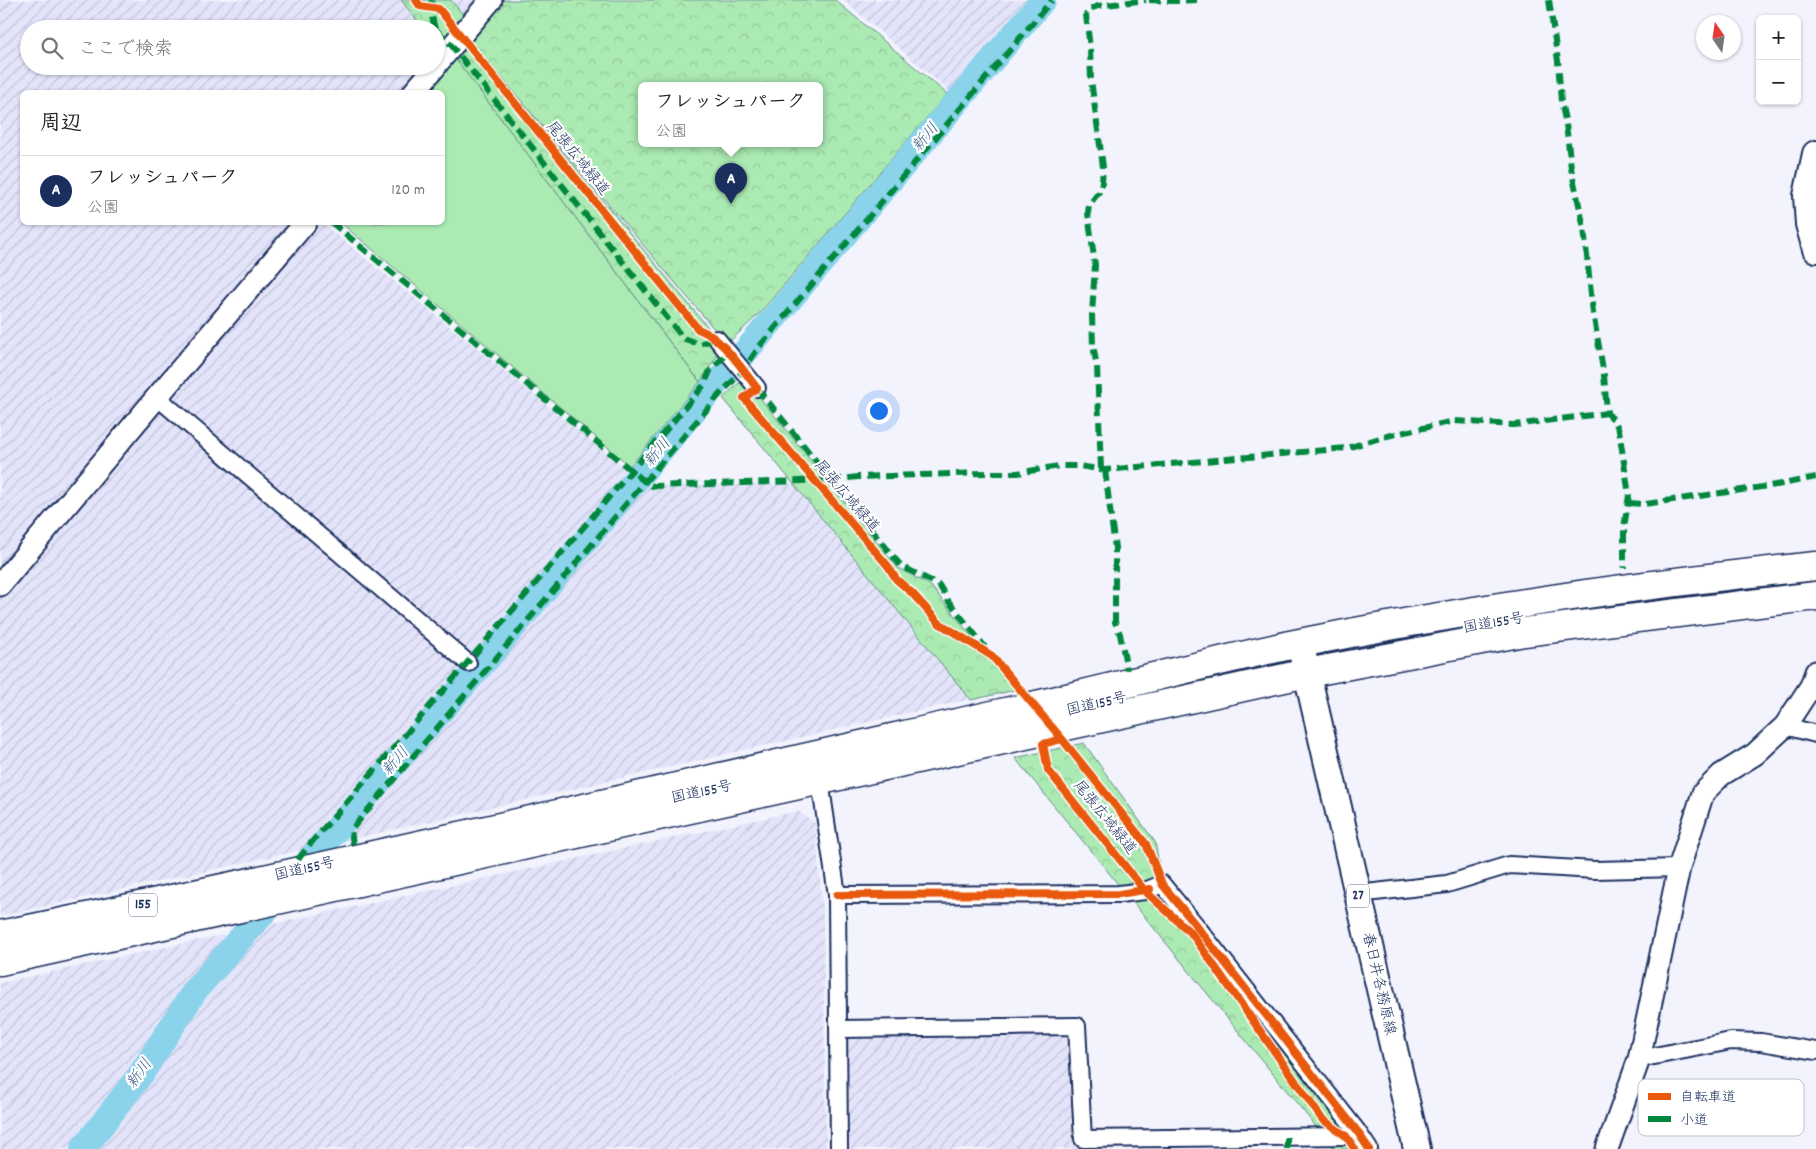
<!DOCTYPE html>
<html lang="ja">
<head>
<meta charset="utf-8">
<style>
  :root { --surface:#fff; --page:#f2f2f2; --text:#222; --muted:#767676; --line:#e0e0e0; --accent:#1b2f5e }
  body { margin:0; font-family:Dekko,"Klee One",sans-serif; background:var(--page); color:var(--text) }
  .controls { position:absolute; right:15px; top:15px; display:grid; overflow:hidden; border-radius:8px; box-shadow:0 1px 4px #0004 }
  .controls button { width:45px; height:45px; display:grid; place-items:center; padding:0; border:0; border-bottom:1px solid var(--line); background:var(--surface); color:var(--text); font:25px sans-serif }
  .compass { position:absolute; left:1696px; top:15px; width:45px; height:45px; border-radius:50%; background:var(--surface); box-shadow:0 1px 4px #0004; rotate:347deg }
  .you { position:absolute; left:878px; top:410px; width:18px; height:18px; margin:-12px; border:4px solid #fff; border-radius:50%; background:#1a73e8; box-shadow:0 0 0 8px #1a73e833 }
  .badge { display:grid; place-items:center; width:32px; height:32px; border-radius:50%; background:var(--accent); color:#fff; font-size:16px; font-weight:700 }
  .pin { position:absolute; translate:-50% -41px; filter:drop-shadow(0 1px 2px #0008) }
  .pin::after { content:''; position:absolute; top:26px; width:18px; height:15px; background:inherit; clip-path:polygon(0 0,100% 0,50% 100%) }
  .popup { position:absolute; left:638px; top:82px; width:185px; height:65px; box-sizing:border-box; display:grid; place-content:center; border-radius:8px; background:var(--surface); filter:drop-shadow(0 1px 4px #0005); font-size:16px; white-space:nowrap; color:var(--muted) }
  .popup b { font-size:19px; color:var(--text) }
  .popup::after { content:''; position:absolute; left:50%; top:100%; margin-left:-10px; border:10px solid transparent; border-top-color:var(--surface) }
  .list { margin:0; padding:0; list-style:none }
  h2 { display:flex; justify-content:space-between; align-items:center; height:65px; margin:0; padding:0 20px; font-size:21px }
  h2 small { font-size:16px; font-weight:400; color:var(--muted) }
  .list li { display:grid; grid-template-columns:32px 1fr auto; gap:15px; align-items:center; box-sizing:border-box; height:70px; padding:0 20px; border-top:1px solid var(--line) }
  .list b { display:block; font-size:19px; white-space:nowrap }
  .list p { margin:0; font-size:16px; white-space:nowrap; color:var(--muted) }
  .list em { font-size:16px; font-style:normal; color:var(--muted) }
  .icon { flex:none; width:28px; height:28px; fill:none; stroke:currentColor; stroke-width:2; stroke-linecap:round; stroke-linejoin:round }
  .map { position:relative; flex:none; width:1816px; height:1149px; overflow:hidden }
  .search { position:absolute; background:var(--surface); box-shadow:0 1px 4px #0004; left:20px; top:20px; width:425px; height:55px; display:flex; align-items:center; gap:12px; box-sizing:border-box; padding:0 18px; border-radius:28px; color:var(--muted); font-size:19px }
  .panel { position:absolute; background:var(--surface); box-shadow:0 1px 4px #0004; left:20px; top:90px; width:425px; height:135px; border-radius:8px }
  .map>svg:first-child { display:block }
  .industrial { fill:url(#industrial-furrows) }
  .grass { fill:#abeab2; stroke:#638c88 }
  .park { fill:url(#park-crowns); stroke:#638c88; fill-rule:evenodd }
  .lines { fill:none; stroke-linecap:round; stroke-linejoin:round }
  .river { stroke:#8ad3eb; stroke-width:26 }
  .minor-casing { stroke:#1b2f5e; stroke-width:20 }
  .tertiary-casing { stroke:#1b2f5e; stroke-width:25 }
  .primary-casing { stroke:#1b2f5e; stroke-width:30 }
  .trunk-casing { stroke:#1b2f5e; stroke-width:31 }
  .minor { stroke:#fff; stroke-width:16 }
  .tertiary { stroke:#fff; stroke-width:21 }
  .primary { stroke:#fff; stroke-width:26 }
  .trunk { stroke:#fff; stroke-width:28 }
  .quiet { stroke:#00873e; stroke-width:6; stroke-dasharray:12 6; stroke-linecap:butt }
  .cycleway-casing { stroke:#fff; stroke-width:11 }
  .cycleway { stroke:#e8590c; stroke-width:8 }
  .labels { text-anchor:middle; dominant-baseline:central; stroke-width:4.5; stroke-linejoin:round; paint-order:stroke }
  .shield { fill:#fff; stroke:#5f6d8e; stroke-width:1 }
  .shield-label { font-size:14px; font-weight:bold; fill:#1b2f5e }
  .street-label { font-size:15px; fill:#1b2f5e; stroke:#fff }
  .water-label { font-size:16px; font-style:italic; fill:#3c6088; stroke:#fff }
  .key { fill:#fff; stroke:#bbc1cf; stroke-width:1 }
  .key-label { font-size:14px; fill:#1b2f5e }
</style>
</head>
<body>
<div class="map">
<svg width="1816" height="1149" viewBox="0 0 1816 1149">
  <defs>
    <pattern id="industrial-furrows" width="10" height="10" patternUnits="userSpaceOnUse" patternTransform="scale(1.25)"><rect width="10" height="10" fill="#e3e4fa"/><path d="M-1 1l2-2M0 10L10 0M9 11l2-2" fill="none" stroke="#c2c4d9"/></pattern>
    <pattern id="park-crowns" width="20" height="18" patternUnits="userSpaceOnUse" patternTransform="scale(1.25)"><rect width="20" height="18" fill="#abeab2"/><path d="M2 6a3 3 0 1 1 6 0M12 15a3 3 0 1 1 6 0" fill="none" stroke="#93c99c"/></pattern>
  </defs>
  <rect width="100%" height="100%" fill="#f2f3fd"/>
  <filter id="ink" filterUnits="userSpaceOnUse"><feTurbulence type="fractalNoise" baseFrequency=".02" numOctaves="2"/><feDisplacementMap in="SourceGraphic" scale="10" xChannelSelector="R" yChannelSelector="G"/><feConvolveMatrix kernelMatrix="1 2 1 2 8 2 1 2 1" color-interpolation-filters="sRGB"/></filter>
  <g filter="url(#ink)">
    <!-- industrial -->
    <path class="industrial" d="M0,0H401L424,29H29V66H424L402,92H22V222L322,223L647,486L793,484L970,699L361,837L0,916Z
      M452,0H481L466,18Z
      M843,0H1026L949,91Z
      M798,811L815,823L823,916L826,1149H0V983Z
      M845,1033L1071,1034L1073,1143H1124V1149H846Z"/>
    <!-- grass -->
    <path class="grass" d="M455,58L700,382L630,466L341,223L442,222V92H426Z"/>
    <!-- park -->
    <path class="park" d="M401,0H451L466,18L439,48L436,44V29H424Z
      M504,0H835L947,94L759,314L727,344L484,57L707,326L721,350L700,382L455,58ZM642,85H820V143H642Z
      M744,378L898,568L930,585L1015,690L971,700L723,398Z
      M1084,743L1155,842L1164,891L1366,1149H1334L1331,1145L1015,758Z"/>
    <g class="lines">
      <!-- river -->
      <path class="river" d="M83,1149L141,1074L196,989L492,653L719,380L741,357L1043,0"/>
      <!-- minor casing -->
      <g class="minor-casing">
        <path id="minor" d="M717,339L757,388
          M157,397L468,663
          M1785,726L1816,734
          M820,781L837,895L839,1149
          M1357,894L1447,884L1509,865L1595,870L1679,868
          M837,895L1119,894L1145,891L1162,884L1194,923L1357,1131L1369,1149
          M838,1029L1077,1026L1083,1139L1346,1136
          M1639,1059L1731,1041L1761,1042L1816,1051"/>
      </g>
      <!-- tertiary casing -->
      <g class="tertiary-casing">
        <path id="tertiary" d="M436,65L491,0
          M414,92L436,66
          M0,585L157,397L306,222
          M1607,1149L1639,1059L1679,868L1703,793L1721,775L1755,754L1785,726L1811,686L1816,672"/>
      </g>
      <!-- primary casing -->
      <g class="primary-casing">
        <path id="primary" d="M1816,154L1807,196L1809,224L1816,249
          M1300,643L1417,1149"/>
      </g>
      <!-- trunk casing -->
      <g class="trunk-casing">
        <path id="trunk" d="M0,935C335,866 668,789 1001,713C1101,691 1200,664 1300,643C1471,608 1643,584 1816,566
          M0,961L1307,673L1524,632L1816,596"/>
      </g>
      <!-- minor -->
      <use href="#minor" class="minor"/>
      <!-- tertiary -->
      <use href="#tertiary" class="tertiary"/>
      <!-- primary -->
      <use href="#primary" class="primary"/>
      <!-- trunk -->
      <use href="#trunk" class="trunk"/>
      <!-- quiet -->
      <path class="quiet" d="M432,0L430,9L435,29
        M1149,0L1176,1L1197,0
        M1549,0L1558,61L1561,102L1566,124L1571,168L1584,228L1593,313L1604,375L1607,413L1614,420L1619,430L1629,495L1624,528V568
        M436,30L452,46L683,338L699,344L716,339
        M331,222L632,471L645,482L653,486L832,480L858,477L986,473H1018L1059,466H1079L1105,470L1347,448L1387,436L1454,421L1514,425L1607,413
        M757,388L901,566L939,585L949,602L985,647
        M1101,469L1097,366L1093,346L1092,315L1095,265L1088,213L1089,205L1099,192L1102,182L1103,167L1091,80L1090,48L1086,15L1090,9L1098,6L1146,0
        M1105,470L1115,548V622L1120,634L1127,670
        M1628,503L1645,504L1783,484L1816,477
        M353,844L351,830L649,477L720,394L743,371L759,347L1052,0
        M287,874L310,844C443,692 574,539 704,385L710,371L728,352
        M1287,1137V1149"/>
      <!-- cycleway casing -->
      <g class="cycleway-casing">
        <path id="cycleway" d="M416,0L420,6L439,9L698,329C724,339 740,367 757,388L744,398L888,566L896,579L912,593L939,623L992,656L1062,739L1146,844L1162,884L1194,923L1357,1131L1369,1149
          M1062,739L1043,744L1048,770L1145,891L1192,934L1322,1119L1346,1136L1355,1149
          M837,895L1119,894L1150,889"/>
      </g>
      <!-- cycleway -->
      <use href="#cycleway" class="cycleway"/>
    </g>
  </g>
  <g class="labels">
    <!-- shield labels -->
    <g class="shield">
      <rect x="1347" y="884.5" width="22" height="23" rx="4"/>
      <rect x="129" y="893.5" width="28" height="23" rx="4"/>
    </g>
    <g class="shield-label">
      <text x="1358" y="896">27</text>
      <text x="143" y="905">155</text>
    </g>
    <!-- street labels -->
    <g class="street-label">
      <text transform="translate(577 159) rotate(51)">尾張広域緑道</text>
      <text transform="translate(846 497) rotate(49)">尾張広域緑道</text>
      <text transform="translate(1494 624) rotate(-10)">国道155号</text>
      <text transform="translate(1097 705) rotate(-13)">国道155号</text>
      <text transform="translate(702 793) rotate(-12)">国道155号</text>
      <text transform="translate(1104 818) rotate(51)">尾張広域緑道</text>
      <text transform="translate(305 870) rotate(-13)">国道155号</text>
      <text transform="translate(1378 984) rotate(77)">春日井各務原線</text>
    </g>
    <!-- water labels -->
    <g class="water-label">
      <text transform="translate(926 138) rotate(-50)">新川</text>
      <text transform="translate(658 453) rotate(-50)">新川</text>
      <text transform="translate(396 762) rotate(-49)">新川</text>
      <text transform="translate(140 1074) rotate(-54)">新川</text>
    </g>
  </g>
  <!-- legend -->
  <rect x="1638" y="1079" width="166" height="57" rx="8" class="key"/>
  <rect x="1648" y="1093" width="23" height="7" fill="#e8590c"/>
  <rect x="1648" y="1116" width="23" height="6" fill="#00873e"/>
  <g class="key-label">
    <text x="1680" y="1101">自転車道</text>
    <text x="1680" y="1124">小道</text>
  </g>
</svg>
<div class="controls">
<button>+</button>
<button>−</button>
</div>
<svg class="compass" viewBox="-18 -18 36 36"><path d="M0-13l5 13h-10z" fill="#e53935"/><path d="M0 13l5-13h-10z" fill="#767676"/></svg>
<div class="you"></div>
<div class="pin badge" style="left:731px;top:204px">A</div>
<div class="popup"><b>フレッシュパーク</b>公園</div>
<div class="search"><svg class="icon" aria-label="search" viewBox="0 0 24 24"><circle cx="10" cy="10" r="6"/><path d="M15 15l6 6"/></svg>ここで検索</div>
<section class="panel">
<h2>周辺<small></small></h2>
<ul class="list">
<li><span class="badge">A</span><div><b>フレッシュパーク</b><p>公園</p></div><em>120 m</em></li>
</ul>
</section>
</div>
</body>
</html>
